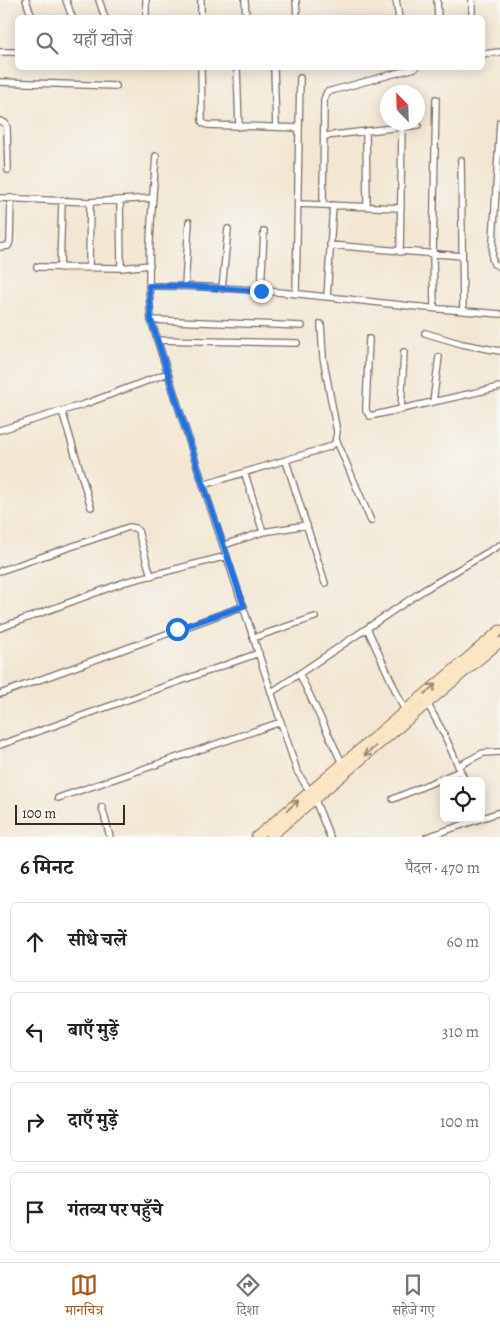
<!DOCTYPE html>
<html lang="hi">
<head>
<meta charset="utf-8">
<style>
  :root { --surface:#fff; --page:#f6f6f6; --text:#202124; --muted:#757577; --line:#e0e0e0; --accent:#b45309 }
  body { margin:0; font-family:Alegreya,"Noto Serif Devanagari",serif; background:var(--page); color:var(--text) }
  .controls { position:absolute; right:15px; bottom:15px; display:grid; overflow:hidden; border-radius:8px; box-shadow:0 2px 12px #0003 }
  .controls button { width:45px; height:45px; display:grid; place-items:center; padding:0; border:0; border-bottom:1px solid var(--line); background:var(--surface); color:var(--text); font:25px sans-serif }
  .compass { position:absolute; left:380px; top:85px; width:45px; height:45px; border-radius:50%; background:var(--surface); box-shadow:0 2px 12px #0003; rotate:337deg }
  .scale { position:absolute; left:15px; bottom:12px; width:110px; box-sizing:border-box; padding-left:5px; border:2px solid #3b2a1e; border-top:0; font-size:14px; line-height:18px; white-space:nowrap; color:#3b2a1e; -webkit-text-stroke:4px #f6f6f2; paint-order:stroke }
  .stop { position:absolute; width:15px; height:15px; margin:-11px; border:4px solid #1a73e8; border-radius:50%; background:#fff }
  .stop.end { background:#1a73e8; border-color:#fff; box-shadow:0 1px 5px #0008 }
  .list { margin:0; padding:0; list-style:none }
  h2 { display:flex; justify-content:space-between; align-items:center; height:65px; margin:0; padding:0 20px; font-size:21px }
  h2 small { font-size:16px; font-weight:400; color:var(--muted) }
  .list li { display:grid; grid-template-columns:32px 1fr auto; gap:15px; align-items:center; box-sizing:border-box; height:80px; margin:0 10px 10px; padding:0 10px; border:1px solid var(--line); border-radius:8px }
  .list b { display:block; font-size:19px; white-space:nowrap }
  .list em { font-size:16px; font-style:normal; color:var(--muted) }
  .icon { flex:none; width:28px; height:28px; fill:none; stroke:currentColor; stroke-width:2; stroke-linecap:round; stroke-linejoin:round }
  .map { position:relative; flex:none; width:500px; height:837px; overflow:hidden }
  .search { position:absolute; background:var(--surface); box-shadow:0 2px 12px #0003; left:15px; right:15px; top:15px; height:55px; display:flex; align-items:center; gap:12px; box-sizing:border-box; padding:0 18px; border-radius:8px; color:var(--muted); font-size:19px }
  .sheet { height:425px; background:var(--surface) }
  nav { display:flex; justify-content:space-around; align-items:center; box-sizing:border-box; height:70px; border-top:1px solid var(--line); background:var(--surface); font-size:14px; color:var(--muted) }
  nav a { display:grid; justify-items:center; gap:2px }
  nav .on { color:var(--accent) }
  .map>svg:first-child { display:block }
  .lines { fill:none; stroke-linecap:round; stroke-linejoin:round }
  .street-casing { stroke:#7b6c5d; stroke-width:8 }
  .secondary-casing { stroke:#7b6c5d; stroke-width:11 }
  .street { stroke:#fff; stroke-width:5.5 }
  .secondary { stroke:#fbe6c4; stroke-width:9 }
  .oneway { stroke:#9b8871 }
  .route { stroke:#1a73e8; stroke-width:6 }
</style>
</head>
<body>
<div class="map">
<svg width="500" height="837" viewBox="0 0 500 837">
  <rect width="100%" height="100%" fill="#f6f6f2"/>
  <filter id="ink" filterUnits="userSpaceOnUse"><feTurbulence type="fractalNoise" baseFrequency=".02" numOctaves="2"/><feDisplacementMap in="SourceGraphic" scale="10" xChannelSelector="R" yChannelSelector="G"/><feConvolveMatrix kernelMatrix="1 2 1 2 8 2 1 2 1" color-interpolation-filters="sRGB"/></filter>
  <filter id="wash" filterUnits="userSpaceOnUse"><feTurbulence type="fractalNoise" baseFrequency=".0096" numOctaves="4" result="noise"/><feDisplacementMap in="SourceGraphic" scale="20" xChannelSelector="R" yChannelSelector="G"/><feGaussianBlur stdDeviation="1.12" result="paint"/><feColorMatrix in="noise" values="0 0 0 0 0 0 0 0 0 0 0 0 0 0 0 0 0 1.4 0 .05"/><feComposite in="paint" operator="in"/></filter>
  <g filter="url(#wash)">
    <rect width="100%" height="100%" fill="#f3e7d3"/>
  </g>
  <g filter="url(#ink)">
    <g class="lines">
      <!-- street casing -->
      <g class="street-casing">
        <path id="street" d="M26,0L32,18
          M66,0L72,17
          M99,0L105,18
          M146,0V18
          M245,0L246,18
          M296,0L297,18
          M396,0L399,18
          M437,0L438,18
          M201,18V0
          M470,18L472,14V0
          M0,52H18
          M482,54L500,52
          M201,68L202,121L203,123L207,125L299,128
          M237,68L239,127
          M274,68L276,127
          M0,82L116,86
          M0,121L5,123L7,127L8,170
          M500,122L492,258L494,264L500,267
          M366,131L367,206
          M325,136L418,125
          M156,156C152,210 146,266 151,320L198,469L297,771L315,800L330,837
          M461,160L463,310
          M0,198L90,202L153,198
          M120,201L121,268
          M298,204L401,208
          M323,205L324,100L327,92L415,68
          M330,245L462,256
          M0,247L8,246L10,241L11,198
          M400,252L402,127
          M37,267L121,268L150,265
          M89,267L90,202
          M60,268L62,202
          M149,286C234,285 317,296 401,305C434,309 467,311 500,314
          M185,286L189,222
          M222,289L228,229
          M261,291L264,231
          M296,293L300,78
          M327,297L333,205
          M434,308L433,254L436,99
          M151,320L302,326
          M425,333L462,344L500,351
          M369,339L366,407V411L370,416L500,387
          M157,340L297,343
          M433,402L439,357
          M401,410L404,352
          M62,411L91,507
          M0,430L85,404L168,373
          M336,439L371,521
          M286,461L325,583
          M245,474L263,532
          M203,485L329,447L335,443L337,432L323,357L321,324
          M224,545L263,532L307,525
          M0,571L129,527L135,528L138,531L151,576
          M0,628L125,582L227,556
          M367,628L405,711
          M253,638L315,617
          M300,675L343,765
          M272,692L424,590L500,545
          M0,694L244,606
          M427,703L444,734L465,781
          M0,745L259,653
          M458,766L483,753L500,752
          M58,798L281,722
          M393,799L460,771
          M102,807L110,837
          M427,837L500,812"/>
      </g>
      <!-- secondary casing -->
      <g class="secondary-casing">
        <path id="secondary" d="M256,837L500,630
          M270,837L500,642"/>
      </g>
      <!-- street -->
      <use href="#street" class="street"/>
      <!-- secondary -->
      <use href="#secondary" class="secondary"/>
    </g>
    <!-- one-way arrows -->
    <defs><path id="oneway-shaft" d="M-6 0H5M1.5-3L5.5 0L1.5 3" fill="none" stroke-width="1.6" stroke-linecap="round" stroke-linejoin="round" transform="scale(1.25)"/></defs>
    <g class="oneway">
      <use href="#oneway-shaft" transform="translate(430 689) rotate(-41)"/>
      <use href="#oneway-shaft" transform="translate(370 751) rotate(140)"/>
      <use href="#oneway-shaft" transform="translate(293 805) rotate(-41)"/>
    </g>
  </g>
  <g class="lines" filter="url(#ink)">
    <!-- route -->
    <path class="route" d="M177,629L244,606L198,469L151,320L149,286H185L261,291"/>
  </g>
</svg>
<div class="controls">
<button><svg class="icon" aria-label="locate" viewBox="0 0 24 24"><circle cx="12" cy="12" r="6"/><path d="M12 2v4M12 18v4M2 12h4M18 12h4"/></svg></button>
</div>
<svg class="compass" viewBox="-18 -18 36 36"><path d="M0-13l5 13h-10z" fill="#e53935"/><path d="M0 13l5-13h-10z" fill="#757577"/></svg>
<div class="scale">100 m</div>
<div class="stop" style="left:177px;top:629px"></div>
<div class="stop end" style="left:261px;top:291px"></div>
<div class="search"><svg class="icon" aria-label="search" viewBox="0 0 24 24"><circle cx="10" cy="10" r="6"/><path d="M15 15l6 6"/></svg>यहाँ खोजें</div>
</div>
<section class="sheet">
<h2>6 मिनट<small>पैदल · 470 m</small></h2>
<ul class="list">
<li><svg class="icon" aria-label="ahead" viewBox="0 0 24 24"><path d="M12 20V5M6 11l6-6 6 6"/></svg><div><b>सीधे चलें</b></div><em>60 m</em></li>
<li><svg class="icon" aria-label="left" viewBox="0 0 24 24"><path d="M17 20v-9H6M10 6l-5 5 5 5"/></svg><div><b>बाएँ मुड़ें</b></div><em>310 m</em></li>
<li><svg class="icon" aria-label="right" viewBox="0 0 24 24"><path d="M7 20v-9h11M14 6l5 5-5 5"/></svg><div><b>दाएँ मुड़ें</b></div><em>100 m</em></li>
<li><svg class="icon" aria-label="arrive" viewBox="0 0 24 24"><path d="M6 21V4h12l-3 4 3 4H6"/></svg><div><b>गंतव्य पर पहुँचे</b></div></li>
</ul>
</section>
<nav>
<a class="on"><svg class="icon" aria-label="map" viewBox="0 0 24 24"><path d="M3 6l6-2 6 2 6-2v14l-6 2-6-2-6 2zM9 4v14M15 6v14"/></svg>मानचित्र</a>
<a><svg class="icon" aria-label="directions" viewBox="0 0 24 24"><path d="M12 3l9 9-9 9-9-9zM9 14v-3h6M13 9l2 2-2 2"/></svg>दिशा</a>
<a><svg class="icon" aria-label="saved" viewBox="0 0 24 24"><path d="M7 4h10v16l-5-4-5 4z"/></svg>सहेजे गए</a>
</nav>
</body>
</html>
